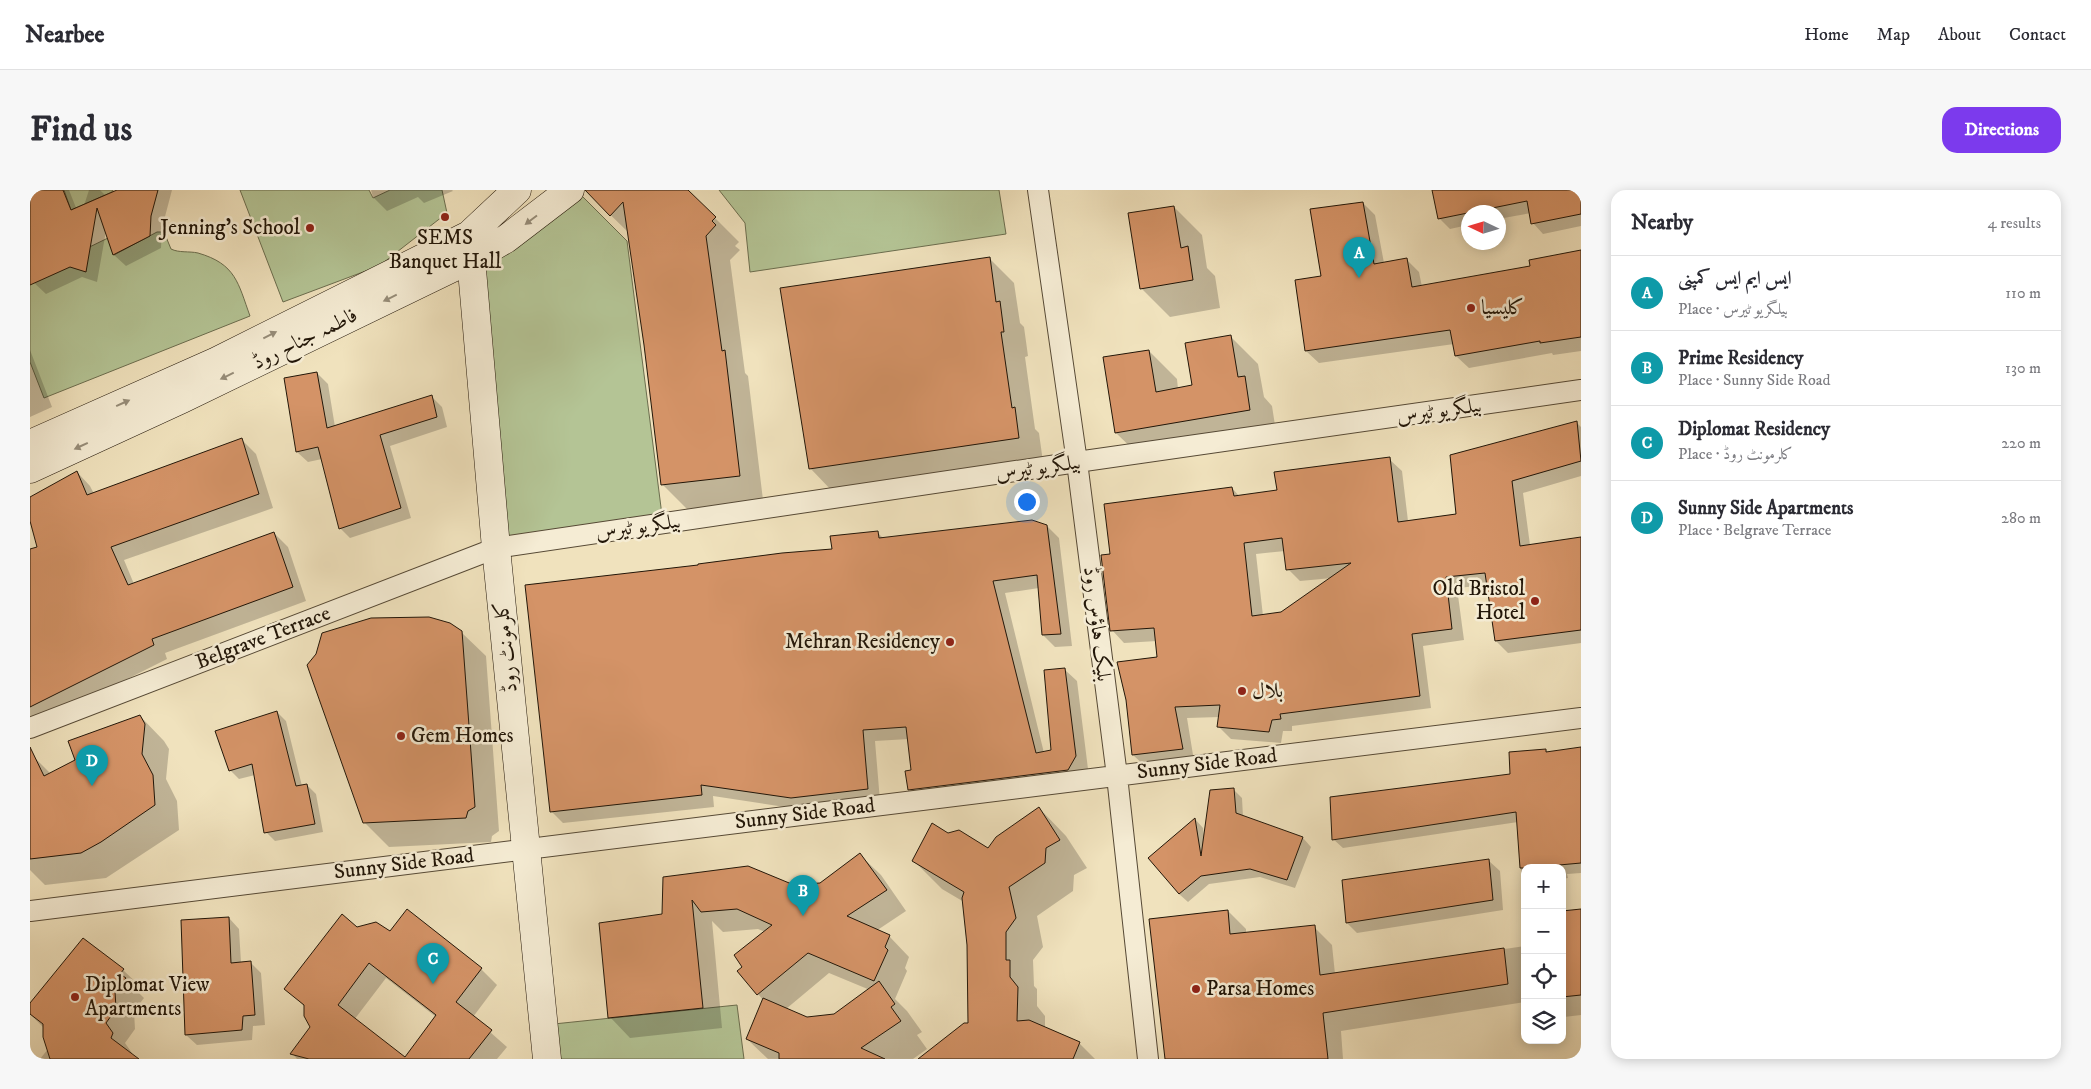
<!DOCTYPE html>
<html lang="en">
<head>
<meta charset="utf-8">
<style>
  :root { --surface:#fff; --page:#f7f7f7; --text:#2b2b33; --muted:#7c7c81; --line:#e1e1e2; --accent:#7c3aed }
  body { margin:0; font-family:"IM FELL DW Pica",Amiri,serif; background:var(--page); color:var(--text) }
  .controls { position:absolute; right:15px; bottom:15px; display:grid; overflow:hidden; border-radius:10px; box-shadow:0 2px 12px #0003 }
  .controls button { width:45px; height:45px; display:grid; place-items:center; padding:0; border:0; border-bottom:1px solid var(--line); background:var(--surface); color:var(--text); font:25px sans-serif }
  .compass { position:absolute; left:1431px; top:15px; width:45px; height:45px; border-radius:50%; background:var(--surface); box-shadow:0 2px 12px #0003; rotate:274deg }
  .you { position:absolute; left:996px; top:311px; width:18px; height:18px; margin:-12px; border:4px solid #fff; border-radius:50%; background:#1a73e8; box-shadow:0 0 0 8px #1a73e833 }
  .badge { display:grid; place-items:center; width:32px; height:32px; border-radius:50%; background:var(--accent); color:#fff; font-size:16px; font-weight:700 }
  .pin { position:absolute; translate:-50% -41px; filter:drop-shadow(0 1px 2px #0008) }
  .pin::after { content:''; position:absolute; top:26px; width:18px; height:15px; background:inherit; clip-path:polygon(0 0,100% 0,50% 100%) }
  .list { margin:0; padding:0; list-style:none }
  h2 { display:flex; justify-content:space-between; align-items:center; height:65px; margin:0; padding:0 20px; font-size:21px }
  h2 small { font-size:16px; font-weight:400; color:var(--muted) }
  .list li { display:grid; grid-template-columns:32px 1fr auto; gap:15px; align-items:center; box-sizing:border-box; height:75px; padding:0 20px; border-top:1px solid var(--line) }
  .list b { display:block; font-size:19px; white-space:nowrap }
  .list p { margin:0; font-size:16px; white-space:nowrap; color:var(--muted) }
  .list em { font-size:16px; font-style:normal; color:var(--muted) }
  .icon { flex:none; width:28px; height:28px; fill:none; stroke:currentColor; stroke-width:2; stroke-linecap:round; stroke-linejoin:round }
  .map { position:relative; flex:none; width:1551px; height:869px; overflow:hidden; border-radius:15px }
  header { display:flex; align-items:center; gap:30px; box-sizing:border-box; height:70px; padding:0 25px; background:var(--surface); border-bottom:1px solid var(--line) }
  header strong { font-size:24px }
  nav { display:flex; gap:28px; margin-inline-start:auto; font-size:18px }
  .intro { display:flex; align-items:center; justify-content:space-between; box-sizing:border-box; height:120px; padding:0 30px }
  h1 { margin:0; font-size:35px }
  .button { padding:12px 22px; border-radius:15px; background:var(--accent); color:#fff; font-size:18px; font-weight:700 }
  main { display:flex; gap:30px; padding:0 30px }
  aside { flex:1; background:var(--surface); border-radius:15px; box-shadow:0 2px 12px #0003 }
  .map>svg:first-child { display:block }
  .green { fill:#b4c495; stroke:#6b6d4e }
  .shadow { fill:#0003; fill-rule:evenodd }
  .building { fill:#d49367; stroke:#221608; fill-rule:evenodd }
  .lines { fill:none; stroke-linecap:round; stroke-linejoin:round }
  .street-casing { stroke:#564935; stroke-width:22 }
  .secondary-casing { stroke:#221608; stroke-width:29 }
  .street { stroke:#f5ecd4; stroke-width:20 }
  .secondary { stroke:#f5ecd4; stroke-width:28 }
  .oneway { fill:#968c78 }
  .poi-dot { fill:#8f2418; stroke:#f5ecd4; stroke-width:2 }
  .labels { text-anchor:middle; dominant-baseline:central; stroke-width:5; stroke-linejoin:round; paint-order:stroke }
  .poi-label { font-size:21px; fill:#221608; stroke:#f5ecd4; text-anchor:start }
  .street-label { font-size:21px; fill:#221608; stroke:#f5ecd4 }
</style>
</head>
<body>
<header>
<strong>Nearbee</strong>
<nav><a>Home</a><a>Map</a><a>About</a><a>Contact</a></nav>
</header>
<div class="intro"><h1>Find us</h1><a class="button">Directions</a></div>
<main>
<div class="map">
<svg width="1551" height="869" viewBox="0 0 1551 869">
  <rect width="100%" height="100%" fill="#f0e2bd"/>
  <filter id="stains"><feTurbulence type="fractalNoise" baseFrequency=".004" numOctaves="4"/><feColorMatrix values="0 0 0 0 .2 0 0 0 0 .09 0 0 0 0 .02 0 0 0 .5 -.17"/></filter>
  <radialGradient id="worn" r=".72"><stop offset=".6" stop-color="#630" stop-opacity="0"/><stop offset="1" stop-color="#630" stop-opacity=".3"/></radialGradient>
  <!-- green -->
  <path class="green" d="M34,0H83L82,2L41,20Z
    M210,0H339L343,8L360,0H412L417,23L349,76L253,112Z
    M546,0L597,51L633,333L469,356L441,69Z
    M689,0H969L976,44L720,82L715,33Z
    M127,42H134L141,59C149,63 159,61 168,63C206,74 208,93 220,126L14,208L0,172V86L78,48L84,65Z
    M707,815L714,869H517L514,835Z"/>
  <!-- shadow -->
  <path class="shadow" d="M0,0H39L50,28L59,0H70L76,6L90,0H142L132,38L131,58L96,76L84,65L76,41L67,92L52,87L16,104L0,89Z
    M341,0H422L423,1L394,13L388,7L357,21L343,7Z
    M563,0H657L709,52L705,56L710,60L700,70L715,183L718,186L733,310L657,319L633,295L599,43L559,4Z
    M1404,0H1551V36L1513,44L1503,33L1501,23L1468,29V22H1438V35L1420,39L1409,28Z
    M1333,13L1345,25L1354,73L1377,70L1389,82L1392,97L1502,77L1551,61V161L1523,165L1522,163L1439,178L1426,166L1424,154L1289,173L1276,161L1292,87Z
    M1144,17L1172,45L1177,78L1185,86L1190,118L1140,127L1112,99Z
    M959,68L984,93L990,133L994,137L998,166L995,167L1005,239L1009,243L1013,272L804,303L780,278Z
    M1200,146L1228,174L1234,207L1242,216L1247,248L1114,270L1086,243L1119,161L1147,189L1148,199L1163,196Z
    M0,160L22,217L0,227Z
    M287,183L298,194L305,237L401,206L412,217L417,237L360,256L381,328L320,348L310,338L292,269L278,272L267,262Z
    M1546,232L1551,237V286L1493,303L1500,355L1551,349V453L1478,463L1466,451L1458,395L1427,398L1434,450L1393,456L1401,518L1262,536V541H1253L1251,553L1201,549L1189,537L1190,527L1157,528L1164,571L1116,577L1103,565L1128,469L1127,451L1094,453L1082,440L1081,365L1202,298L1210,307L1248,301L1359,269L1372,281L1378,331L1427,325ZM1255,361L1258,379L1270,391L1302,388L1252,424L1233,426L1226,364Z
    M212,250L226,264L243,318L94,370L104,394L244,343L258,357L276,411L135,463L137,469L0,538V361L8,357L0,326V308L47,282L60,296L64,304Z
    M1017,336L1029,348L1042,456L1025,457L1013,445L1009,398L975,403L1014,563L1022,561L1034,479L1047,491L1058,579L1050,592L891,612L879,599L883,582L879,549L845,551L850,611L774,620L683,606L684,617L533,633L521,621L803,360L847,342L854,349Z
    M431,442L456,466L469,641L462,646L461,652L359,657L334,632Z
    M247,522L256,531L272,596L277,595L286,604L293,642L245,651L236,642L225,585L209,589L200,580Z
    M110,526L134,551L139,559L136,589L147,611L149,640L76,688L15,695L0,680V568L4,567L21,584L47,571Z
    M1551,558V683L1537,684L1538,688L1532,689V678H1495V685L1491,682L1488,632L1313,658L1303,649L1482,585L1516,560L1518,563Z
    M1203,599L1212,608L1213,627L1273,648L1281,657L1265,698L1230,687L1179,694L1158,712L1149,704L1165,629L1173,638L1174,646Z
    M1009,618L1036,646L1057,678L1044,685L1043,701L1007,726L1013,757L1003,770L1004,796L1007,799V816L1015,826V838L1049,853L1065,869H895L939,834V755L934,712L912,699L884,671L917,644L958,660Z
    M830,665L851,685L876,721L846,741L859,746L879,767L875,778L877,781L865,809L877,821L892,842L887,845L897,859L883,869H738L717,849L733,810L709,781L714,777L735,742L728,739L693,742L682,731L692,838L600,848L580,827L633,725L634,688L763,697L791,694ZM799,783L840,800L804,825L777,828L756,819Z
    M1459,671L1470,681L1473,720L1327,743L1317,733Z
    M1551,720V825L1534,827L1532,825V722Z
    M378,721L451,779L467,795L443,827L477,857L467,869H267L262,863L282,837L275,817L256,799L327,738L360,743ZM356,788L406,827L375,869L324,830Z
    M1198,721L1216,739V743L1284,737L1302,755L1305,784L1495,756V812L1311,841L1313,869H1136Z
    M199,728L209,739L211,773H221L231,783L235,835L223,836L222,850L167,855L156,845Z
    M54,749L93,780L113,799L109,803L114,808L104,821L105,839L95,853L102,863L101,867L103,869H10L18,859L15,839L0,824V815Z"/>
  <!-- building -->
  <path class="building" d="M0,0H33L41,20L87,0H128L121,26L120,46L83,65L67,18L56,82L40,77L0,95Z
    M555,0H658L686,27L682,31L686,35L676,46L692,161L695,160L710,286L631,295L614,155L593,12L580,26Z
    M1402,0H1551V24L1501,34L1497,11L1408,29Z
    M1333,12L1344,74L1377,68L1382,97L1500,76L1499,70L1551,60V147L1510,153V151L1425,166L1420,140L1275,161L1265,90L1291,86L1280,19Z
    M1144,16L1151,58L1158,56L1163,90L1110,99L1098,23Z
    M960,67L966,112L970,111L974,142H971L982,218L985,217L989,248L779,279L750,98Z
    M1201,145L1208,187L1215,186L1220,220L1085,243L1073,167L1119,160L1126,202L1162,195L1155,153Z
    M287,182L297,238L402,205L407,227L350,245L371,318L309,339L288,257L266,262L254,188Z
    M1547,231L1551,271L1482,291L1490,356L1551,347V440L1465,451L1455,383L1416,387L1422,439L1382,444L1390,506L1250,524L1251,529L1242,530L1239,542L1187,537L1190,515L1145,517L1153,559L1102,565L1096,510L1087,472L1127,467L1124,438L1080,441L1071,365L1080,364L1074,314L1202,297L1204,306L1247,300L1244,282L1360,267L1368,332L1426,324L1420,265ZM1252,348L1256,380L1321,373L1251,422L1222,426L1214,353Z
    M212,248L229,304L81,357L98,395L244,342L263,397L122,449L124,455L0,517V359L7,357L0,331V307L47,281L57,305Z
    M1002,330L1017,335L1031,444L1012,445L1007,385L963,391L1006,563L1021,560L1014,480L1035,478L1046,566L1038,580L878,600L875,581L881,580L876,537L833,540L838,599L761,608L671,595L672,605L520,622L495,395L668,375V374L752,363L802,359L800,346L848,341L849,348Z
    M399,427L420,433L432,441L445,617L438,621L436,628L333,633L277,475L286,464L292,443L341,428Z
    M247,521L266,596L277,594L285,634L234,643L222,574L199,581L185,541Z
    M110,525L115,534L112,564L123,585L125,615L71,652L51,663L0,669V557L14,586L45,570L38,551Z
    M1551,557V673L1529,675V678H1490L1486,622L1302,650L1300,607L1480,584L1479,562L1516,559V562Z
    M1204,598L1206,623L1273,647L1257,690L1220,679L1171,686L1149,704L1118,668L1165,628L1171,666L1180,600Z
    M1009,617L1030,650L1016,658L1015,673L979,697L986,728L976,742V770H980V787L988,797L987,831L999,830L1050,852L1043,869H888L934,833H938L937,755L932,708L934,702L882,671L902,633L918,643L929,640L958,658L966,647Z
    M830,663L857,700L817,726L860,745L855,757L858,760L844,791L778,763L727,805L707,781L712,777L704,765L742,735L707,719L671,722L662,710L673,818L578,828L569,733L632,724L633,687L718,676L764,695L790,693Z
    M1459,669L1463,710L1316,733L1312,690Z
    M377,719L452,778L426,812L462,840L439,869H279L260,864L280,837L274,826V815L254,799L312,724L327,737L346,732L360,741ZM339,773L406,825L375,867L308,815Z
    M1551,719V805L1532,807V721Z
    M1198,720L1200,744L1285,735L1290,785L1474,758L1478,794L1293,823L1298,869H1135L1119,729Z
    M199,727L201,773L221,771L225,825L213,826L212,840L155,845L151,730Z
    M53,748L94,779L90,784L96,788L85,801L86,819L76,833L83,843L81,848L109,869H20L13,847V834L0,824V813Z
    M849,791L865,814L861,817L871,831L831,858L855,869H749V863L716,849L733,808L777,827L804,824Z"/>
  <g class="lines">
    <!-- street casing -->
    <g class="street-casing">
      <path id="street" d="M1008,0L1047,272L1087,586L1118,869
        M0,538L466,358L1047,272L1551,200
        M0,721L1551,528"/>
    </g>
    <!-- secondary casing -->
    <g class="secondary-casing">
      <path id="secondary" d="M439,45L466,358L517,869
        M0,254L187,171L439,45L487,0
        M0,279L152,209L441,69L476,49L540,0"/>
    </g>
    <!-- street -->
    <use href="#street" class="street"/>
    <!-- secondary -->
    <use href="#secondary" class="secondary"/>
  </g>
  <!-- one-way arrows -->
  <defs><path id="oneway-solid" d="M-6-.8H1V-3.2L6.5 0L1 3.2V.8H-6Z" transform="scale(1.25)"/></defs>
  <g class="oneway">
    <use href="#oneway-solid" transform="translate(501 30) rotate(143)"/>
    <use href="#oneway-solid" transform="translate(360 108) rotate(154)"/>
    <use href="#oneway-solid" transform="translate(240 145) rotate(-27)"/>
    <use href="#oneway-solid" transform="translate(197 186) rotate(154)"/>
    <use href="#oneway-solid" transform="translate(93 213) rotate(-24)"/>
    <use href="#oneway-solid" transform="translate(51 256) rotate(155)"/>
  </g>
  <!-- markers -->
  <g class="poi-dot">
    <circle cx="415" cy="27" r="5"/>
    <circle cx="280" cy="38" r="5"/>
    <circle cx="1441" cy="118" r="5"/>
    <circle cx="1505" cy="411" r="5"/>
    <circle cx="920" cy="452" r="5"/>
    <circle cx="1212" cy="501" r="5"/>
    <circle cx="371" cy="546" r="5"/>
    <circle cx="1166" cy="799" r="5"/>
    <circle cx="45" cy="807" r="5"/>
  </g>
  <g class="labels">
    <!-- poi labels -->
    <g class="poi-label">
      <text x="270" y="38" text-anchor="end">Jenning's School</text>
      <text x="415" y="48" text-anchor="middle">SEMS<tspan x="415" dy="24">Banquet Hall</tspan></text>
      <text x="1451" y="118">کلیسیا</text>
      <text x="1495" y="399" text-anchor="end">Old Bristol<tspan x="1495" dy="24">Hotel</tspan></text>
      <text x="910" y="452" text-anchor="end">Mehran Residency</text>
      <text x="1222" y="501">بلال</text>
      <text x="381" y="546">Gem Homes</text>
      <text x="55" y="795">Diplomat View<tspan x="55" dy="24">Apartments</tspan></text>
      <text x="1176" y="799">Parsa Homes</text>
    </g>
    <!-- street labels -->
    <g class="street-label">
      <text transform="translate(275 149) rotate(-26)">فاطمہ جناح روڈ</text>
      <text transform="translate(1409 221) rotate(-8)">بیلگریو ٹیرس</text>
      <text transform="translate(1008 278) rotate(-8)">بیلگریو ٹیرس</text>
      <text transform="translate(608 337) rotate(-8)">بیلگریو ٹیرس</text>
      <text transform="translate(1067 434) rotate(83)">بلیک ہاؤس روڈ</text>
      <text transform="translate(233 448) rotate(-21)">Belgrave Terrace</text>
      <text transform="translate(476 457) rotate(-96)">کلرمونٹ روڈ</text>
      <text transform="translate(1177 574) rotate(-7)">Sunny Side Road</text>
      <text transform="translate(775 624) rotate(-7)">Sunny Side Road</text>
      <text transform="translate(374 674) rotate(-7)">Sunny Side Road</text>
    </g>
  </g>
  <rect width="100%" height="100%" filter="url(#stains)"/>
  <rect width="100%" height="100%" fill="url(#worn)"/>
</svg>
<div class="controls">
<button>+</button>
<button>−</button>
<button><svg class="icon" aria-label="locate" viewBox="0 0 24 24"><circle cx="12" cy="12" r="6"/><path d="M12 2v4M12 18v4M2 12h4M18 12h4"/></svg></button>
<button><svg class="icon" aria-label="layers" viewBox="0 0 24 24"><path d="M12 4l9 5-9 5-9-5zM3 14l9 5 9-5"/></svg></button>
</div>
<svg class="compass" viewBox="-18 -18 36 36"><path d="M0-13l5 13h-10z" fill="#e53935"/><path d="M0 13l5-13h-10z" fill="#7c7c81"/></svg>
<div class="you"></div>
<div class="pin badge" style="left:1329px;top:88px;background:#0f9aa8">A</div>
<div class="pin badge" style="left:773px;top:726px;background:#0f9aa8">B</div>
<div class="pin badge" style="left:403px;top:794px;background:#0f9aa8">C</div>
<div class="pin badge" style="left:62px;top:596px;background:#0f9aa8">D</div>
</div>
<aside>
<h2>Nearby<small>4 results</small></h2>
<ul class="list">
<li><span class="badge" style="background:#0f9aa8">A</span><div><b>ایس ایم ایس کمپنی</b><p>Place · بیلگریو ٹیرس</p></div><em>110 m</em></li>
<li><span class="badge" style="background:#0f9aa8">B</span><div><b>Prime Residency</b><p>Place · Sunny Side Road</p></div><em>130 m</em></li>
<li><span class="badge" style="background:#0f9aa8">C</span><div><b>Diplomat Residency</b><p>Place · کلرمونٹ روڈ</p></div><em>220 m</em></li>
<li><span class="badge" style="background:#0f9aa8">D</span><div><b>Sunny Side Apartments</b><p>Place · Belgrave Terrace</p></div><em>280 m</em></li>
</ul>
</aside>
</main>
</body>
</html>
